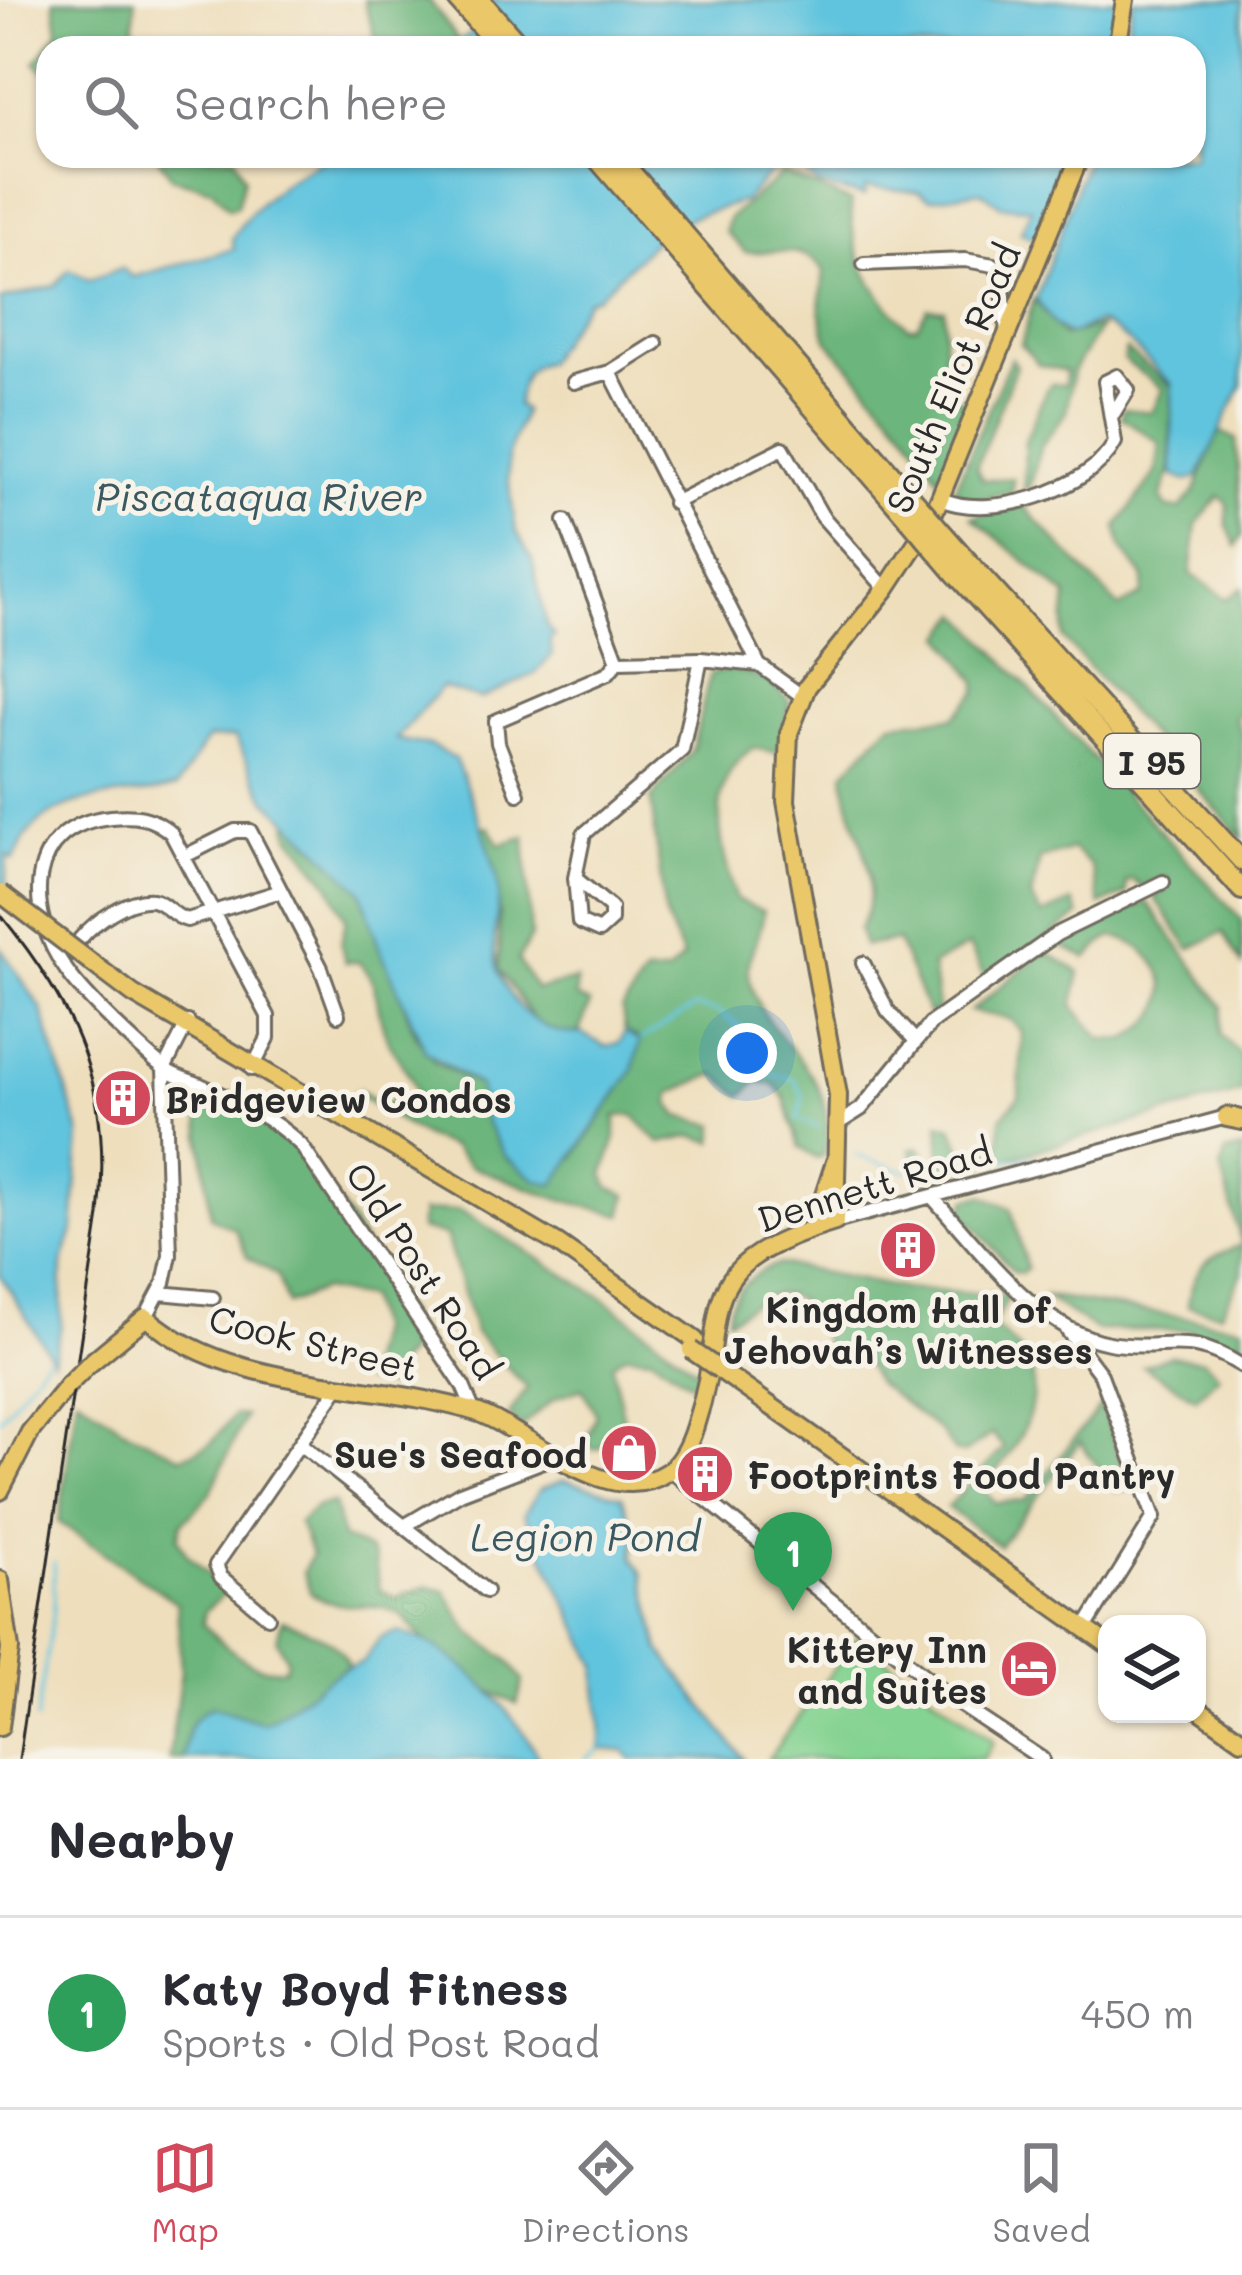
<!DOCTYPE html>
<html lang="en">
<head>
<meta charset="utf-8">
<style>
  :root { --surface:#fff; --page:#f2f2f3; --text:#2b2b33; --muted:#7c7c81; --line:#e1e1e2; --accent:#d1495b }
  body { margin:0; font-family:Mali,sans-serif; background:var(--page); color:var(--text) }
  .controls { position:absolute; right:36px; bottom:36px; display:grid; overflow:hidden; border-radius:24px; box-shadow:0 3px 9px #0004 }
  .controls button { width:108px; height:108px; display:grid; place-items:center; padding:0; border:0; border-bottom:3px solid var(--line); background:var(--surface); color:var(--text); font:60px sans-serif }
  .you { position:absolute; left:747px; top:1053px; width:42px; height:42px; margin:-30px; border:9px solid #fff; border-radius:50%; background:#1a73e8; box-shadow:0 0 0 18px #1a73e833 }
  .badge { display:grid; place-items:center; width:78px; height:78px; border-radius:50%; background:var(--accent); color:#fff; font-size:39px; font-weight:700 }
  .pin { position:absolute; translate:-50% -99px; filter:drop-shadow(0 3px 6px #0008) }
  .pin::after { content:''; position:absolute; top:63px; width:42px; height:36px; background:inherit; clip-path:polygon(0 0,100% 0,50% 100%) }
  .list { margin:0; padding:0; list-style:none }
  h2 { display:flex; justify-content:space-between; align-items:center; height:156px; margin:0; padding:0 48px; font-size:51px }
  h2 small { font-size:39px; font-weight:400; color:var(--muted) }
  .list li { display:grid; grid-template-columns:78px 1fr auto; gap:36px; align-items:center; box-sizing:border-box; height:192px; padding:0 48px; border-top:3px solid var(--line) }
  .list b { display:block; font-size:45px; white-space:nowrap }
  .list p { margin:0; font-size:39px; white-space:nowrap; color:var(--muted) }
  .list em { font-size:39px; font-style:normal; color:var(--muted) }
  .icon { flex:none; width:66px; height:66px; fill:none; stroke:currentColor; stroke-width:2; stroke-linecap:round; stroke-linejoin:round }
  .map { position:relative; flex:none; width:1242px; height:1759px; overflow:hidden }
  .search { position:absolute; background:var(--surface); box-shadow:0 3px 9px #0004; left:36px; right:36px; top:36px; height:132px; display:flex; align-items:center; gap:30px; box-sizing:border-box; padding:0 42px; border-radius:36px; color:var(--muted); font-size:45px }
  .sheet { height:348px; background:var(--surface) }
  nav { display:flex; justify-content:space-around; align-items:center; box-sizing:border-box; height:168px; border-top:3px solid var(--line); background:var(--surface); font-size:33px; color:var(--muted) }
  nav a { display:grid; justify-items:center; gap:6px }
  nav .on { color:var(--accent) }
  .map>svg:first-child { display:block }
  .green { fill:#85d392; stroke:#587f5e; stroke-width:3 }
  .forest { fill:#6cb57c; stroke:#4c7054; stroke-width:3 }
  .water { fill:#60c4de; stroke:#467884; stroke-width:3 }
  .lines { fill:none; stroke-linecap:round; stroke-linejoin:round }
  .stream { stroke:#60c4de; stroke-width:3 }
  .minor-casing { stroke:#6f6a5e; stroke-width:18 }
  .major-casing { stroke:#6f6a5e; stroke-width:22 }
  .highway-casing { stroke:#6f6a5e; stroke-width:24 }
  .minor { stroke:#fff; stroke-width:12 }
  .major { stroke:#eac769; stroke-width:16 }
  .highway { stroke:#eac769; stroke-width:18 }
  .rail { stroke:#2b2b2b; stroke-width:3 }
  .major-bridge-casing { stroke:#6f6a5e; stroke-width:22; stroke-linecap:butt }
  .highway-bridge-casing { stroke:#6f6a5e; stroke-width:24; stroke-linecap:butt }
  .major-bridge { stroke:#eac769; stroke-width:16 }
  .highway-bridge { stroke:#eac769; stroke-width:18 }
  .labels { text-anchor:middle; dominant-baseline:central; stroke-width:10; stroke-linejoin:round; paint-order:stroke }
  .shield { fill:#f7f3e8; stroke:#686764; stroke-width:3 }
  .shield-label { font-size:33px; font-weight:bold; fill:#2b2b2b }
  .street-label { font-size:36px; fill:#2b2b2b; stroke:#f7f3e8 }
  .poi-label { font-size:36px; font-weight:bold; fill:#2b2b2b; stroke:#f7f3e8; text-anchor:start }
  .water-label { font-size:39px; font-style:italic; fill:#3b5961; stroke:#f7f3e8 }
</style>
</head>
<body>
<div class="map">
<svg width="1242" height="1759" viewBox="0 0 1242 1759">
  <rect width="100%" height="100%" fill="#f7f3e8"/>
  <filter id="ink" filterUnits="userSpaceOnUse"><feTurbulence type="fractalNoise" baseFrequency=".00833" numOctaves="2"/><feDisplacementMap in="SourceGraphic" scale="24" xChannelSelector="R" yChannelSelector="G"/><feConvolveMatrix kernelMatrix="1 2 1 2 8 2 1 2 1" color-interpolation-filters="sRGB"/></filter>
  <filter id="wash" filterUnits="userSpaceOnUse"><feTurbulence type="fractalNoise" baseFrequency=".004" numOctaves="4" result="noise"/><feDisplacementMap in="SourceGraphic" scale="48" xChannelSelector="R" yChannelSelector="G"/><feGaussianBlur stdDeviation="2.7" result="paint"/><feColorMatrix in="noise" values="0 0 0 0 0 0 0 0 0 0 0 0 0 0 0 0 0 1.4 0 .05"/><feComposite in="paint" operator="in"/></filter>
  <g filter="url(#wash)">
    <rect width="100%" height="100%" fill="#eedebc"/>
    <!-- green -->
    <path class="green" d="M857,1637L994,1741L983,1759H768Z"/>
    <!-- forest -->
    <path class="forest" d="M54,0H135L133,48H48V74L35,63L58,32Z
      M364,0H429L457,38L447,48H378Z
      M157,156H235L244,178L237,206L229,209L212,189L172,178Z
      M783,173L851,202C851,256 870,290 908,327L917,326L928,308L944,309L945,390L971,406L940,480L908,433L827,340L820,310L824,270C802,243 776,254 745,252L725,231L728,219Z
      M1034,299L1063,336L1101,326L1073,371L1066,413L1040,447L1031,485L1024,489L1025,441L1046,390L1051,384L1065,385L1066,371L1039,365L1021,345Z
      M1126,350L1172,387L1170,472L1161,498L1167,508L1180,509L1194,493L1219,431L1236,439L1242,535L1236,546L1227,524V503L1219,496L1197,524L1191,574L1227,599L1242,587V641L1237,644L1242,650V712L1235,717L1242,735V838L1063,638L1067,596L972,517L1022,505L1119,607L1142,595L1144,578L1121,547L1117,526L1156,473L1160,443L1121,417L1124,409L1152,412L1163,389L1124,360Z
      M1011,358L1016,366L976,468L983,480L1013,478L1012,492L967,503L954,490Z
      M960,613L1242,920V965L1223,932L1190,949L1154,897L1168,887L1166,877L1141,887L1133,880L1126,882V894L1100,905L1091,866L1072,849L1040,859L1031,898L1042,915L1073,902L1079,916L986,980L969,946L932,965L938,1009L929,1015L897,940L864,946L859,929C890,873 847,829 844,773L891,723L954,717L977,692V682L944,636Z
      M732,669L768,680L790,702L779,753L753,748C701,782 722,851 736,900L763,911C764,934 746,952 749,974C760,1048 844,1062 824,1155L817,1159L799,1147L785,1098L774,1084L757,1082L742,1096L715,1074L671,1093L670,1104L679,1116L716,1125L714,1142L693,1136L660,1143L633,1115L616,1116V1138L604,1174L609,1187L627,1195L622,1215L555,1198L470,1166L452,1147L425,1137L355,1093L359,1090L385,1107L393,1098L414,1106L417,1099C414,1073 395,1059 386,1036C375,1011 381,980 358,962H345L341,944L346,919L329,884L289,833L288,816L361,890L416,1036L435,1062L479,1086L486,1123L506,1157L574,1158L633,1070L639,1039L625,1031L622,1010L645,974L668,973L683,958L665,916L651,799L692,751L710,674Z
      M480,826L489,827L500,845L525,836L531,937L518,960L536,990L576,980V997L590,1004L579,1032L562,1037L535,1022L499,969V912Z
      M1147,902L1223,1007L1221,1035L1242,1056V1092L920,1183L911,1149L919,1147L930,1163L941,1161L939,1123L952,1127L963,1151L1000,1146L1001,1118L1019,1097L1022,1032L1010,1019L971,1011L1039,955L1048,953L1080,972L1073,1006L1102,1039L1125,1040C1212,993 1131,928 1108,939C1101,942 1094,953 1087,958L1059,945L1095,922Z
      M196,1093C226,1105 256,1114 281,1134C332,1175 384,1281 421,1338L398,1363L394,1388L363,1382L376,1330L367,1298L322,1290L287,1304L277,1275L247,1257L236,1230L211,1217Z
      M1242,1149V1273L1221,1313L1188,1306C1193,1267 1206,1257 1242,1245L1221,1168L1225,1153Z
      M983,1195L1011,1208L1027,1269L1023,1273L1014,1272L963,1213L967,1199Z
      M460,1210L601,1297L699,1371L695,1386L652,1357L626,1354L612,1364L624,1420L608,1443L595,1449L585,1445L596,1414L582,1388L555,1398L521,1427L509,1415L527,1388L475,1333L446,1236L420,1229L422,1212Z
      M781,1264L905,1289L1009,1296L994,1325L1031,1362C1042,1415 1014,1451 983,1488L996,1503L1026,1500L1101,1405L1130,1490L1116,1491L1080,1442L999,1546L947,1507L1004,1448L992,1434L963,1454L955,1452L940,1431L876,1382L862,1357L846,1348L825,1349C822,1319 796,1280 760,1299C748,1305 738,1316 728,1319C727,1294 757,1268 781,1264Z
      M1043,1296L1242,1326V1351L1190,1330H1096Z
      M1169,1356L1203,1360L1219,1375L1196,1398L1143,1366Z
      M77,1396L128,1431L182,1457L210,1444L235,1415L245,1416L210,1494L182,1523L178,1538L186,1553L227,1591L205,1611L203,1624C223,1644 254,1676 285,1668L287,1659L277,1640L282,1620C306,1630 339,1638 348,1665L298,1706L264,1723L212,1707C187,1718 187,1734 184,1759H169L181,1672L177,1603L59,1522Z
      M334,1503L342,1538C379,1553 374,1551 379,1589L396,1598L428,1586L445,1591L470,1632L508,1660L523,1681L517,1704C482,1691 452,1664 424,1640C415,1632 409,1620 399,1614C369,1597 344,1616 310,1592L303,1571L312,1555L299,1523L315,1507Z"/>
    <!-- water -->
    <path class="water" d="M494,0H1118L1109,48H447L478,29Z
      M1133,0H1242V385L1198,477L1187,481L1172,475V384C1149,364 1125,332 1098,322L1069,335L1055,326L1036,299L1088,156H1194V48H1124Z
      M329,156H1070L1039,232L1031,238L1021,232L1032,208L1001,206L981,191L930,199L919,192L866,187L864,196L818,185L800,167L771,172L744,201L692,217L664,232L597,297L587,300L546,362C522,367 521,383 517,405L524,410L508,454V477L516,531L532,559L547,627L555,636L550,639L552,655L536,673L481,699L442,687L396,739L431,746L455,759C471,796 486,834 496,873C504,901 491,928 495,956C501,999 540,1038 581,1033L607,1047L620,1042L625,1031L640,1042L633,1070L554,1185L536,1180L506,1157L486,1123L479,1086L426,1052L379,947L361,890L265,798L235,737L207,739L177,787C126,801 64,788 27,835C21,843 19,852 13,860L7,855L6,886L0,888V300L54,286L69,270L90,280L121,268L133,277L234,249L232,238C258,198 288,179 329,156Z
      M0,947L41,1008L80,1133L73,1231L62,1264L61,1326L53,1360L0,1275Z
      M564,1480L622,1496L635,1533L633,1558L643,1573L660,1650L744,1759H631L624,1751L600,1749C605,1719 594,1695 597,1666L524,1514L540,1489Z
      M397,1632C449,1641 517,1712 539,1759H184C187,1734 187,1719 212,1707L264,1723C298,1706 328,1671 363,1662L380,1638Z"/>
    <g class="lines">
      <!-- stream -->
      <path class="stream" d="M640,1040L695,1007L719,1012L743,1030V1066L795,1080L803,1097L798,1119L818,1127
        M855,1155L905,1171L930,1172L1035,1156
        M0,1419L48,1357
        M36,1720L54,1611V1562
        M586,1759L600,1749"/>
    </g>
  </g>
  <g filter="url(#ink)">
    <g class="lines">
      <!-- minor casing -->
      <g class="minor-casing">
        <path id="minor" d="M864,264L965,260L994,265L1002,277L1007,334
          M610,372L759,665L802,696
          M574,382L610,372L656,343
          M941,499C989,521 1091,490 1115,442L1105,382L1117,376L1128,390L1114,413
          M674,503L783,448L822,516L886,589
          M565,521L618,661L701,659L759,665
          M518,794L498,743L496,721L608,673L618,661
          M185,856L235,831H250L321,968L338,1015
          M575,878L584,834L682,750L701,659
          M575,878L611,908V920L599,931L579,922Z
          M80,939C94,922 128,898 152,900C166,902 172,917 187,920L281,891
          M863,963L888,1011L914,1039
          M252,1069L268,1038V1016L171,833C152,816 135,815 111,817C23,826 25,913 67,971C86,998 139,1048 165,1069C173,1076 188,1080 198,1084C236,1101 271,1116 301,1145L463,1386L474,1412
          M839,1123L861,1109L931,1023L1057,934L1163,882
          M933,1198C980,1249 1037,1330 1109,1343C1167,1353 1183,1329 1242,1366
          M835,1222L1234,1115
          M160,1293L213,1298
          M146,1317L164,1283L170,1255L164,1069L188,1022
          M1067,1330L1101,1375L1154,1517L1085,1628
          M303,1446L486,1591
          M670,1470L959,1704L1042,1759
          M406,1525L460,1493L551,1458
          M268,1617L221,1577L216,1565L338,1388"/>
      </g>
      <!-- major casing -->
      <g class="major-casing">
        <path id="major" d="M1117,48L1125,0
          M92,963L133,994L558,1244L695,1340
          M813,1229L835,1162
          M88,1365L146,1317C231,1392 373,1380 476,1412C528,1429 606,1513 667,1472C682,1462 690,1442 695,1426C735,1305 681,1269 835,1222L838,1095L786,801L789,733L807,687L886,589L930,522L1080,156
          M720,1370L1107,1644
          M0,1491L30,1432L68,1385
          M0,1580L10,1649L0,1727
          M1197,1708L1242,1740"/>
      </g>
      <!-- highway casing -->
      <g class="highway-casing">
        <path id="highway" d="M458,0L500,48
          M480,0L522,48
          M595,156L891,498
          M617,156L903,488
          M968,562L1242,861
          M955,573L1242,890
          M1227,1117L1242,1120"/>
      </g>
      <!-- minor -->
      <use href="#minor" class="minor"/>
      <!-- major -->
      <use href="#major" class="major"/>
      <!-- highway -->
      <use href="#highway" class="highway"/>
      <!-- rail -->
      <path class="rail" d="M0,914C77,1009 113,1089 99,1215L19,1759"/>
      <!-- major-bridge casing -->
      <g class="major-bridge-casing">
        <path id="major-bridge" d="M0,893L92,963
          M691,1350L720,1370
          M68,1385L88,1365"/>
      </g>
      <!-- highway-bridge casing -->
      <g class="highway-bridge-casing">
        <path id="highway-bridge" d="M903,488L968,562
          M891,498L955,573"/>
      </g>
      <!-- major-bridge -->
      <use href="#major-bridge" class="major-bridge"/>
      <!-- highway-bridge -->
      <use href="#highway-bridge" class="highway-bridge"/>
    </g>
  </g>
  <!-- icons -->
  <defs>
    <g id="building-disc" transform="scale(3)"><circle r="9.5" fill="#d1495b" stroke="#f7f3e8"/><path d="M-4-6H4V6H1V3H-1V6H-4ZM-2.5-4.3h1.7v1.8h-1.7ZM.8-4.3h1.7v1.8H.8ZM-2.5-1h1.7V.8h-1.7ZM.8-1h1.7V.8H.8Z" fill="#fff"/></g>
    <g id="shop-disc" transform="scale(3)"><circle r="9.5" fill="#d1495b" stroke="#f7f3e8"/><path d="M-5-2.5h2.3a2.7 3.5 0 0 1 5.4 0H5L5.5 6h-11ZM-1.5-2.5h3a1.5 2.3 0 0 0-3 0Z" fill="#fff"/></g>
    <g id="hotel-disc" transform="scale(3)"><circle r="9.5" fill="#d1495b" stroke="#f7f3e8"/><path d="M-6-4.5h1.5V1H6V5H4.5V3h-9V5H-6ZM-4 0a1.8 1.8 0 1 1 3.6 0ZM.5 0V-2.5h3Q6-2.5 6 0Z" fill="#fff"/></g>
  </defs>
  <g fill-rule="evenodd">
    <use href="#building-disc" x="123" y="1098"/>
    <use href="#building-disc" x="908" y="1250"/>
    <use href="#shop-disc" x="629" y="1453"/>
    <use href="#building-disc" x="705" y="1474"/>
    <use href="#hotel-disc" x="1029" y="1669"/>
  </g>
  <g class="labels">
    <!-- shield labels -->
    <rect class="shield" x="1104" y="734" width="96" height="54" rx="9"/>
    <g class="shield-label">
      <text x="1152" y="761">I 95</text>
    </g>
    <!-- street labels -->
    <g class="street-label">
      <text transform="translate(952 378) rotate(-67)">South Eliot Road</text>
      <text transform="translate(874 1184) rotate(-17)">Dennett Road</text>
      <text transform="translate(424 1270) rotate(57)">Old Post Road</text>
      <text transform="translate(314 1342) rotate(14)">Cook Street</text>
    </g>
    <!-- poi labels -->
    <g class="poi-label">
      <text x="165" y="1098">Bridgeview Condos</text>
      <text x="908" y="1308" text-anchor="middle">Kingdom Hall of<tspan x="908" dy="41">Jehovah’s Witnesses</tspan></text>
      <text x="587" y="1453" text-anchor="end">Sue's Seafood</text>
      <text x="747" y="1474">Footprints Food Pantry</text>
      <text x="987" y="1648" text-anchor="end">Kittery Inn<tspan x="987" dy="41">and Suites</tspan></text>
    </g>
    <!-- water labels -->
    <g class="water-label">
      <text x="259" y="495">Piscataqua River</text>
      <text x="585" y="1535">Legion Pond</text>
    </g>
  </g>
</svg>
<div class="controls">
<button><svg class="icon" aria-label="layers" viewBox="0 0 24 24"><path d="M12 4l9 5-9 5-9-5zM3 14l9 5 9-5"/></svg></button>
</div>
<div class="you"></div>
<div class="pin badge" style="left:793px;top:1611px;background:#2e9e5b">1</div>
<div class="search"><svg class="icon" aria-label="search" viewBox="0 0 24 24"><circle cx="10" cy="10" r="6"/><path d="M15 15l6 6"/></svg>Search here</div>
</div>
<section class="sheet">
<h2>Nearby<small></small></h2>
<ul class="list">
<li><span class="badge" style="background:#2e9e5b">1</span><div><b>Katy Boyd Fitness</b><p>Sports · Old Post Road</p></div><em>450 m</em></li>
</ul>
</section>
<nav>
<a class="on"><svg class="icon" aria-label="map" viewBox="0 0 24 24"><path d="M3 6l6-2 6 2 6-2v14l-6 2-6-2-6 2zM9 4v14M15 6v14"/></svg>Map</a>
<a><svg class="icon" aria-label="directions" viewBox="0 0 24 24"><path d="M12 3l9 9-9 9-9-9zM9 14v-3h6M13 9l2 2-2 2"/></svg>Directions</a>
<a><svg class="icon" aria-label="saved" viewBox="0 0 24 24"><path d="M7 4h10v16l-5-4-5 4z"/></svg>Saved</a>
</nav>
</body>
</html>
